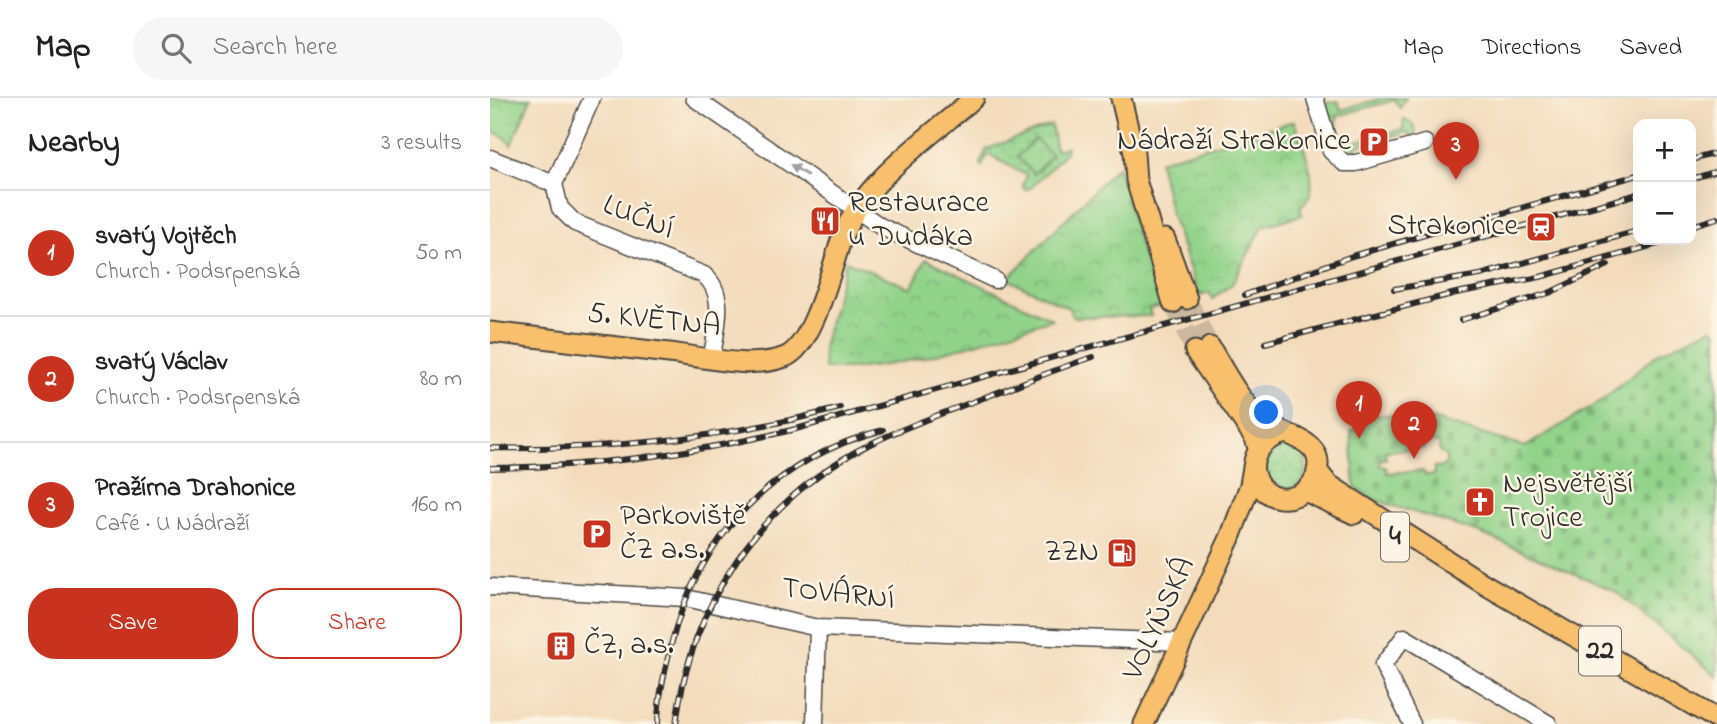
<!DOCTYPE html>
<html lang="en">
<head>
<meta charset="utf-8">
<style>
  :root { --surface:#fff; --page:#f6f6f6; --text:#222; --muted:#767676; --line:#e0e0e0; --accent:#c8321e }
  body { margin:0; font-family:"Indie Flower",sans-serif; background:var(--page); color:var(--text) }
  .controls { position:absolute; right:21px; top:21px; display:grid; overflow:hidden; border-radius:14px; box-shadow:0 7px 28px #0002 }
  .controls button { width:63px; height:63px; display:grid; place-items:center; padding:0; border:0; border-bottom:2px solid var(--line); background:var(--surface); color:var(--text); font:35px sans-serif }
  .you { position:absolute; left:777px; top:315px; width:24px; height:24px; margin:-18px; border:5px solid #fff; border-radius:50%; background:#1a73e8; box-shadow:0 0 0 10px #1a73e833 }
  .badge { display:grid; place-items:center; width:46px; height:46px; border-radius:50%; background:var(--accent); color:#fff; font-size:23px; font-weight:700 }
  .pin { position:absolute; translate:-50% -58px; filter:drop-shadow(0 2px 4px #0008) }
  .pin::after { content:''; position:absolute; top:37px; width:24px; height:21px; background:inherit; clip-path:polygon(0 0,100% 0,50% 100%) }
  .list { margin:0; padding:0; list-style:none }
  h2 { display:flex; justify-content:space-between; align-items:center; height:91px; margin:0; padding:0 28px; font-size:30px }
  h2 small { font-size:23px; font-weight:400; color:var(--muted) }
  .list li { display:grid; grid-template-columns:46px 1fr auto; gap:21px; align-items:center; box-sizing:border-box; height:126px; padding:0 28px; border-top:2px solid var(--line) }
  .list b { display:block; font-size:26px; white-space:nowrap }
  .list p { margin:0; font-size:23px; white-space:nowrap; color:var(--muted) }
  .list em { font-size:23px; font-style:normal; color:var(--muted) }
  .actions { display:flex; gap:14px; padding:21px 28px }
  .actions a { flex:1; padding:16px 0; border:2px solid var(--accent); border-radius:28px; text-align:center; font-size:24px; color:var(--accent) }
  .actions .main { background:var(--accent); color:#fff }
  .icon { flex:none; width:38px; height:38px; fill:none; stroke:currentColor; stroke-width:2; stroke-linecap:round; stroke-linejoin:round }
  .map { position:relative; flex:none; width:1227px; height:626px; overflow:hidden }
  header { display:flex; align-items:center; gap:42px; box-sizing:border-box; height:98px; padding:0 35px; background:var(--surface); border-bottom:2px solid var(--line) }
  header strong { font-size:33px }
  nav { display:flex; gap:38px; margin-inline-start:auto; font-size:24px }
  .search { width:490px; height:63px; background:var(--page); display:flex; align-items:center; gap:18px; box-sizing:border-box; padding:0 24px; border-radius:38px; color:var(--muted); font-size:26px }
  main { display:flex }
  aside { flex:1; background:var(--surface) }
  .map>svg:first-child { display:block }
  .grass { fill:url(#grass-dots); stroke:#5e7f5a; stroke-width:2 }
  .cemetery { fill:url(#cemetery-stones); stroke:#5e7f5a; stroke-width:2; fill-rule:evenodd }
  .park { fill:url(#park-crowns); stroke:#5e7f5a; stroke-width:2 }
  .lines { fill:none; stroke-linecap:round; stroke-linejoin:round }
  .major-tunnel { stroke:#cbb89e; stroke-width:19; stroke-dasharray:19 10; stroke-linecap:butt }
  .minor-casing { stroke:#494541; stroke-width:19 }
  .major-casing { stroke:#494541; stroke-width:23 }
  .minor { stroke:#fff; stroke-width:16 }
  .major { stroke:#f8bf6c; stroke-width:19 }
  .rail-casing { stroke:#2b2b2b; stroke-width:6 }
  .rail { stroke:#fcf5e5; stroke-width:3.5; stroke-dasharray:10; stroke-linecap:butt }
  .oneway { fill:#a0a0a0 }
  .labels { text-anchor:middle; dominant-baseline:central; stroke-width:5; stroke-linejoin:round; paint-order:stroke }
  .shield { fill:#fcf5e5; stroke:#6a6863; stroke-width:2 }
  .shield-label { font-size:28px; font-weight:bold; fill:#2b2b2b }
  .poi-label { font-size:30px; fill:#2b2b2b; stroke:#fcf5e5; text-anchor:start }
  .street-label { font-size:30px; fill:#2b2b2b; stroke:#fcf5e5 }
</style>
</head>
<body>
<header>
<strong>Map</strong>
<div class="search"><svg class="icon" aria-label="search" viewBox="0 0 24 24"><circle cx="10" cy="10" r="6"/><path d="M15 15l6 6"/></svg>Search here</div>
<nav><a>Map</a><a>Directions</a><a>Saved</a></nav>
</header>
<main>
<aside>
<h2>Nearby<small>3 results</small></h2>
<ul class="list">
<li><span class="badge">1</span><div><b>svatý Vojtěch</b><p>Church · Podsrpenská</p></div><em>50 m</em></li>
<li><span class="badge">2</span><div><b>svatý Václav</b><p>Church · Podsrpenská</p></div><em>80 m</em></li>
<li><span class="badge">3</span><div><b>Pražírna Drahonice</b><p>Café · U Nádraží</p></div><em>160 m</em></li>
</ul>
<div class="actions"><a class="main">Save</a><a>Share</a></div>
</aside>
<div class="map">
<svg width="1227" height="626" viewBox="0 0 1227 626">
  <defs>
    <pattern id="grass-dots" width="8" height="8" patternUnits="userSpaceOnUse" patternTransform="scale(1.75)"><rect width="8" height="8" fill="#92d38a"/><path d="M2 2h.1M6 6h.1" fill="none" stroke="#7eb577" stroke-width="1.8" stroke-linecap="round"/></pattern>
    <pattern id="cemetery-stones" width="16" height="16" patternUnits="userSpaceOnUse" patternTransform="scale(1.75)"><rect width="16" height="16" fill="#92d38a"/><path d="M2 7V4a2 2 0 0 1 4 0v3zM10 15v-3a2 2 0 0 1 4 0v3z" fill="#7eb577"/></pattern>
    <pattern id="park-crowns" width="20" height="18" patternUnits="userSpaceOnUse" patternTransform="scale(1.75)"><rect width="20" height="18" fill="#92d38a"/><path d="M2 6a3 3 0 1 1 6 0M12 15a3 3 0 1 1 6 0" fill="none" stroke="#7eb577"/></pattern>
  </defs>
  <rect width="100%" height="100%" fill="#fcf5e5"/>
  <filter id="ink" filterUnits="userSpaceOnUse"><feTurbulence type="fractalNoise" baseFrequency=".0143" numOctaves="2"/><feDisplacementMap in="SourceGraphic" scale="14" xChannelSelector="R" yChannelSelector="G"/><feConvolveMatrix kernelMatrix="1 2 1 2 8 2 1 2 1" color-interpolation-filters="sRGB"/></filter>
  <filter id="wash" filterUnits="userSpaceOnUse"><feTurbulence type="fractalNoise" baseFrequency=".00686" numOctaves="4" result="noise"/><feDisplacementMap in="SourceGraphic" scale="28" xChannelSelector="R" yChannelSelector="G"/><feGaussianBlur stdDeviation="1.57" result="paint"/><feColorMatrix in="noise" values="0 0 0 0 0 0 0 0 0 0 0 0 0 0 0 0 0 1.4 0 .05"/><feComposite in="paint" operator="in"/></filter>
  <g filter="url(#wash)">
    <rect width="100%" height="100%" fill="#f3dbbb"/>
    <!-- grass -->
    <path class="grass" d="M893,0H916L910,10L905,2L847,18V28L840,24L835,6L848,3L851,12Z
      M914,21L924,27L926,36L923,42L918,34L865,49L866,57L861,59L849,54L846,44L850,39L855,47L913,31Z
      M561,27L566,52L577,49L576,54L541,90L535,92L532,88L537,78L498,56L492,68L490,65L497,51Z
      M772 369a22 22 0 1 1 44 0a22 22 0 1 1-44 0Z"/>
    <!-- cemetery -->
    <path class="cemetery" d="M1222,230L1227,234V578L1125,493L990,435L882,401L865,389L861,333L867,331L866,317H917L945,322L1035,349L1110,304L1170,254ZM941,344L949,345V353L956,358V365L951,370L944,369V377H936L933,373L897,375L896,369L890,368V362L896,361L895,353L934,350V346Z"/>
    <!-- park -->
    <path class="park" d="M0,0H41L21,47L16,40L0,32Z
      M804,23C811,45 836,94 810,108L812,117L773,128L742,186L722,201L720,195L709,198L681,117L669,63Z
      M545,41L562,57L544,76L527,59Z
      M628,68L651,153L671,208L659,211L661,218L584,219L579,210L517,181Z
      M436,161L562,221C489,244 411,273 334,271L333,249L356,163L421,190Z"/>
  </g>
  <g filter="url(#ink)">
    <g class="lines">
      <!-- major-tunnel -->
      <path class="major-tunnel" d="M697,201L720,249
        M683,205L705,253"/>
      <!-- minor casing -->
      <g class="minor-casing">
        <path id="minor" d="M102,0L64,86L70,110L85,125L214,177C238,197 225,232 222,260
          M204,0L390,128L505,182
          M825,0L841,53L854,65H866L935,45
          M0,60L64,86
          M0,489L196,500L328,530L693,544
          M325,626L328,530
          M922,626L893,567L914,539L1059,626"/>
      </g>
      <!-- major casing -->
      <g class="major-casing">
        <path id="major" d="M631,0L644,55L646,82L683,205
          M675,141L697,201
          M0,234C60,241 119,248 179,255C214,259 261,272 295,259C325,247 342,165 353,137C374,83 441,38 484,0
          M720,249C734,273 749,301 769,320C788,339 839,338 826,378C823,385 816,394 808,397C767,415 739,351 795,335
          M705,253L765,340L768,350
          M827,372L838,386L994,486L1227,621
          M815,393L864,416
          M654,626L740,440L760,387L763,369"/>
      </g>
      <!-- minor -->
      <use href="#minor" class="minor"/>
      <!-- major -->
      <use href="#major" class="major"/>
      <!-- rail casing -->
      <g class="rail-casing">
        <path id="rail" d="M1201,62L1227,55
          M1201,81L1227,73
          M1201,128L1227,120
          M964,129L1148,77
          M904,191L990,177L1148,133
          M755,197L862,158L972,126
          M971,222L1059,195L1118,167
          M775,245L966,195L1050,179L1182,142
          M0,350C117,352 237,340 350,310
          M0,370C104,369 206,355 306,331L1148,96
          M168,626C168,600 175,572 181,547C208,439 285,360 393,332
          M186,626C201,505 270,401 380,346C417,328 455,314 493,300C530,286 566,271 603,259"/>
      </g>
      <!-- rail -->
      <use href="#rail" class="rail"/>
    </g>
    <!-- one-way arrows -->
    <defs><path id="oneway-solid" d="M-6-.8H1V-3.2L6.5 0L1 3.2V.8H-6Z" transform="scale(1.75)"/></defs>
    <use class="oneway" href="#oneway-solid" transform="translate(309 72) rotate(-148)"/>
  </g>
  <!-- icons -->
  <defs>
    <g id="parking-square" transform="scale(1.575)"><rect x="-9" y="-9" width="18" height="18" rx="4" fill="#c8321e" stroke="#fcf5e5"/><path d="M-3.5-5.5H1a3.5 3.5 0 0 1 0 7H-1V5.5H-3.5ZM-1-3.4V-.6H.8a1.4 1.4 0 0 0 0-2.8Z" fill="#fff"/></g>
    <g id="restaurant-square" transform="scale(1.575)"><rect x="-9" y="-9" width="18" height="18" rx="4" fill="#c8321e" stroke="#fcf5e5"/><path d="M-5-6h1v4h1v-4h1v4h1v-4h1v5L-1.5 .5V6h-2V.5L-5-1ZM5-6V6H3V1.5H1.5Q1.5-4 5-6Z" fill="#fff"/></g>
    <g id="station-square" transform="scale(1.575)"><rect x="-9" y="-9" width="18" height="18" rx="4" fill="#c8321e" stroke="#fcf5e5"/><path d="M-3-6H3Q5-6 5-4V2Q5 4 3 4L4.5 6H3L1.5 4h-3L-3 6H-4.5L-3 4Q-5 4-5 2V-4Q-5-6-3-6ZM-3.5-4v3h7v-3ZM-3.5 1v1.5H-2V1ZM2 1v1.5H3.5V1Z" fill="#fff"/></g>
    <g id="church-square" transform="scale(1.575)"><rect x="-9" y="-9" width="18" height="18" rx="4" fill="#c8321e" stroke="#fcf5e5"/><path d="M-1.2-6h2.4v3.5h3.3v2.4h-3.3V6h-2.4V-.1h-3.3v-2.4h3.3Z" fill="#fff"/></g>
    <g id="fuel-square" transform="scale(1.575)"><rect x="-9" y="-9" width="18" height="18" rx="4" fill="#c8321e" stroke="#fcf5e5"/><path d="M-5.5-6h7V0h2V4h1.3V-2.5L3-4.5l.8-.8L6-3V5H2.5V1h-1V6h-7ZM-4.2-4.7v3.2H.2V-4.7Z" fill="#fff"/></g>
    <g id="building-square" transform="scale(1.575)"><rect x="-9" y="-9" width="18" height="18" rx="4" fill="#c8321e" stroke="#fcf5e5"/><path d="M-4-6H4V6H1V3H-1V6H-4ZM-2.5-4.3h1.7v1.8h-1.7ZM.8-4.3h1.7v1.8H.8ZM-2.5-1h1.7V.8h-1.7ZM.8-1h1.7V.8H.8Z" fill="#fff"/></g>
  </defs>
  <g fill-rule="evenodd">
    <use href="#parking-square" x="884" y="44"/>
    <use href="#restaurant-square" x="335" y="123"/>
    <use href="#station-square" x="1051" y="129"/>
    <use href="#church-square" x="990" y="404"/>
    <use href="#parking-square" x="107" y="436"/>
    <use href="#fuel-square" x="632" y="455"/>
    <use href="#building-square" x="71" y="548"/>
  </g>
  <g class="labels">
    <!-- shield labels -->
    <g class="shield">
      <rect x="891" y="414.5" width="28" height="49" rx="5"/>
      <rect x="1089" y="528.5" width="42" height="49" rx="5"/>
    </g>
    <g class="shield-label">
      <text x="905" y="439">4</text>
      <text x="1110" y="553">22</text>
    </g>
    <!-- poi labels -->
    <g class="poi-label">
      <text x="861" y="44" text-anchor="end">Nádraží Strakonice</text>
      <text x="358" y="106">Restaurace<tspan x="358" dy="34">u Dudáka</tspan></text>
      <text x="1028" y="129" text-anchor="end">Strakonice</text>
      <text x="1013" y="387">Nejsvětější<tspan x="1013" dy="34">Trojice</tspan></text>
      <text x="130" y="419">Parkoviště<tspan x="130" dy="34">ČZ a.s.</tspan></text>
      <text x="609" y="455" text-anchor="end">ZZN</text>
      <text x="94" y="548">ČZ, a.s.</text>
    </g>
    <!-- street labels -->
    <g class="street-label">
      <text transform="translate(148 120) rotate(22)">LUČNÍ</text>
      <text transform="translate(164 223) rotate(6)">5. KVĚTNA</text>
      <text transform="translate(348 497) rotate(6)">TOVÁRNÍ</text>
      <text transform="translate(670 521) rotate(-65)">VOLYŇSKÁ</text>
    </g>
  </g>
</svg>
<div class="controls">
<button>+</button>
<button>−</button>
</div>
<div class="you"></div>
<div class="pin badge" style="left:869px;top:341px">1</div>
<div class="pin badge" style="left:924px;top:361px">2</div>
<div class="pin badge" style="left:966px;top:82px">3</div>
</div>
</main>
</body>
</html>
